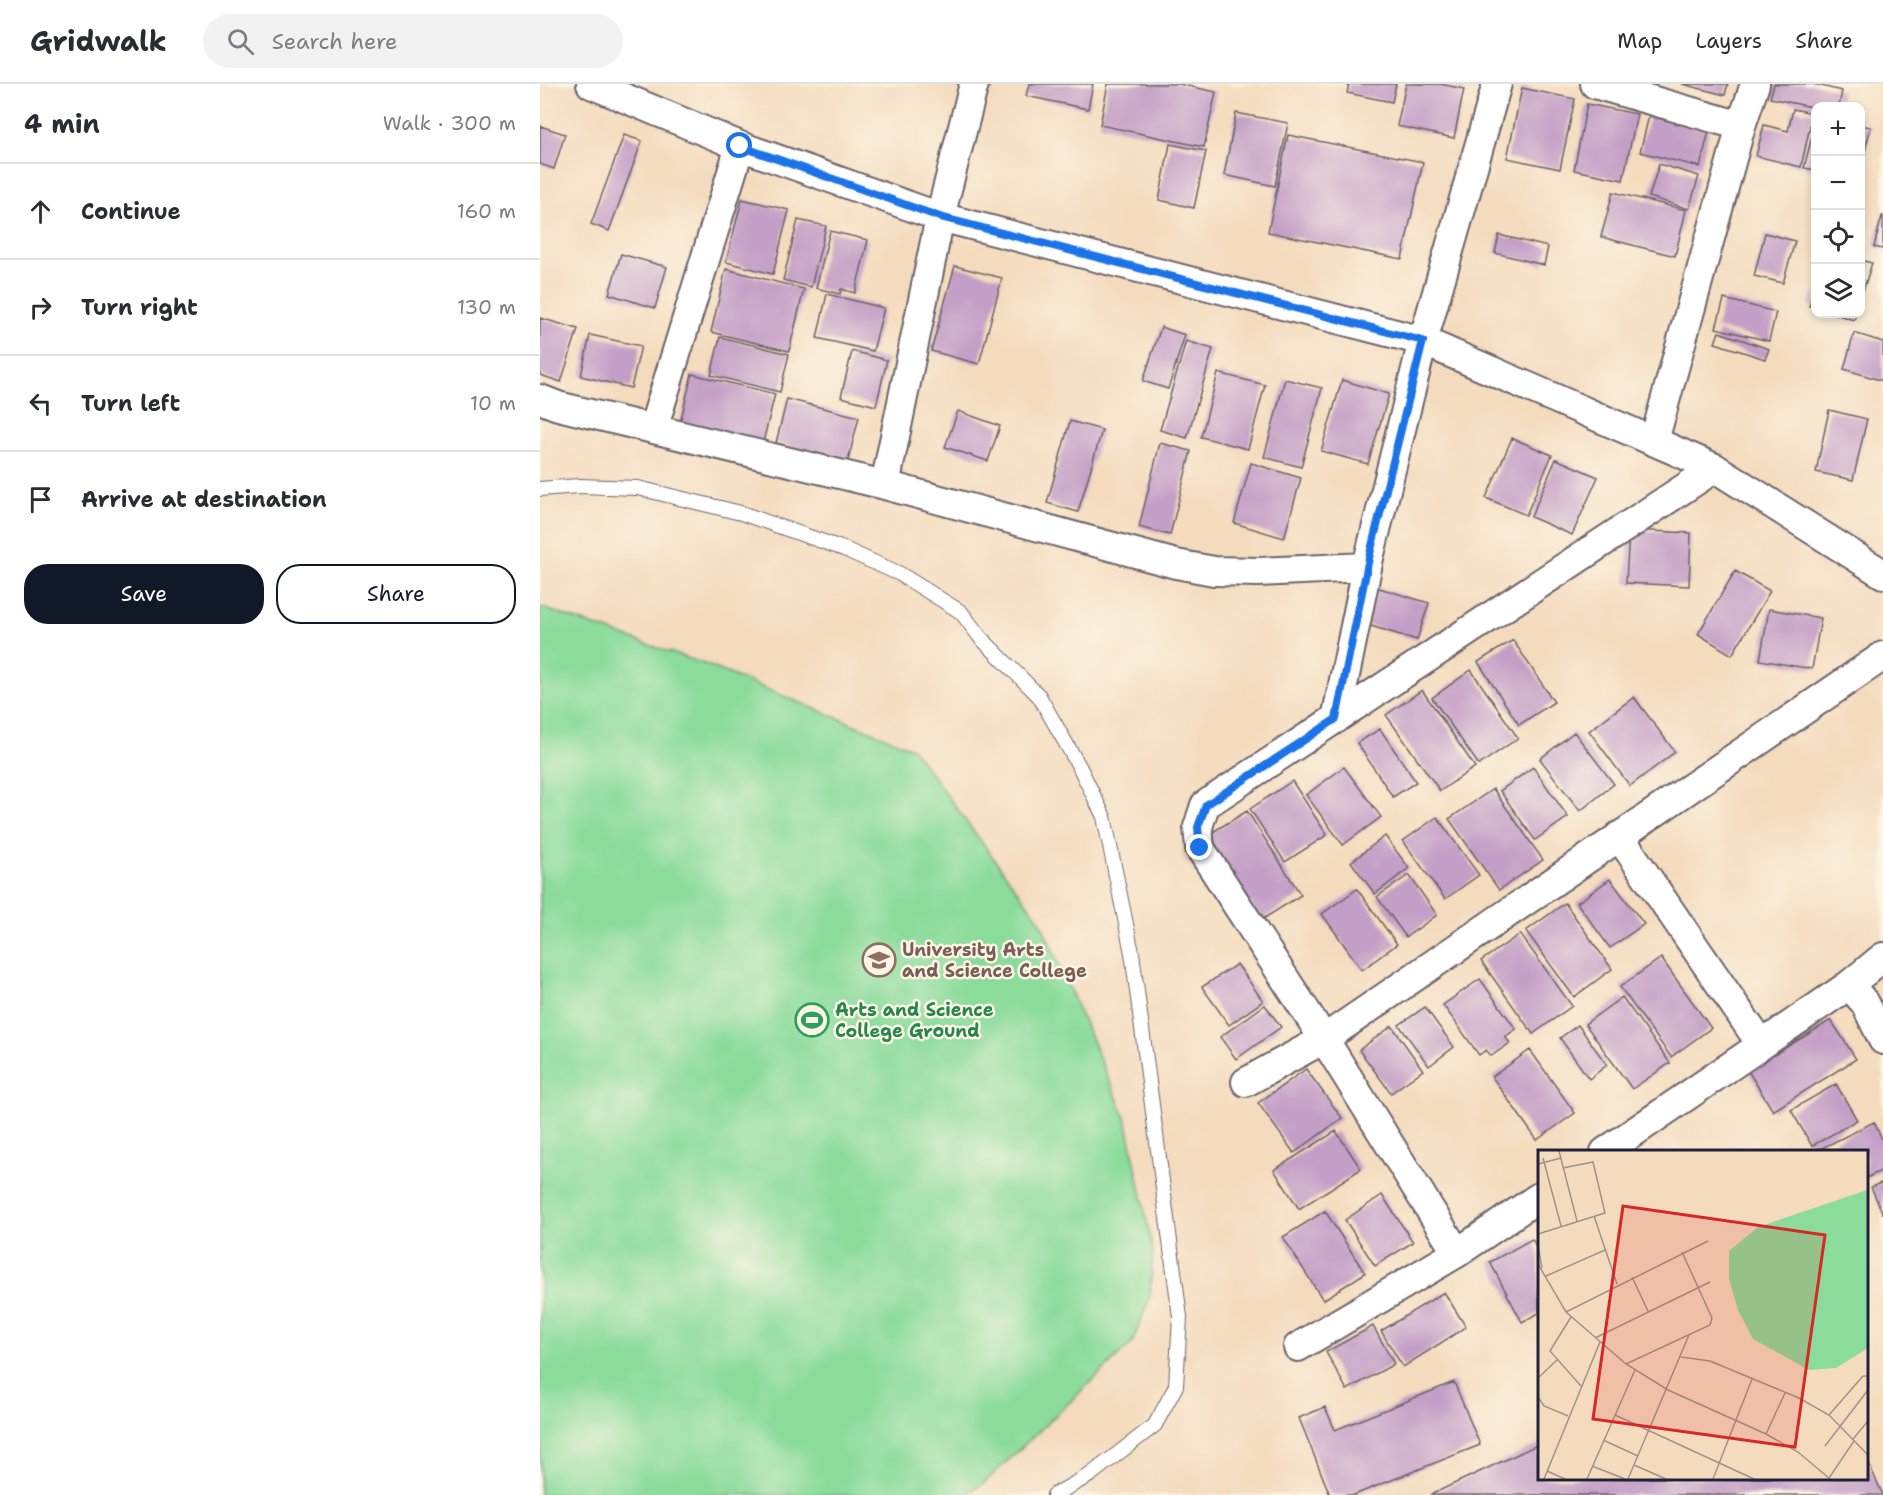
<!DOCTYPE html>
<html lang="en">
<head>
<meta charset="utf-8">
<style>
  :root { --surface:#fff; --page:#f2f2f3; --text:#2b2b33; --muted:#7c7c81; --line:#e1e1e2; --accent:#111827 }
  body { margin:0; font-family:"Shantell Sans",sans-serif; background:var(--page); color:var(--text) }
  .controls { position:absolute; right:18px; top:18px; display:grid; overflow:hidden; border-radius:12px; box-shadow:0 3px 9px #0003 }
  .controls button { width:54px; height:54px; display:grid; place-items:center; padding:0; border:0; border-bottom:2px solid var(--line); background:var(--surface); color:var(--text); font:30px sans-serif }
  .stop { position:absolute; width:18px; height:18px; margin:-14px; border:4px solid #1a73e8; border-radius:50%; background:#fff }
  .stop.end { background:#1a73e8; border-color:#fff; box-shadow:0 2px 6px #0008 }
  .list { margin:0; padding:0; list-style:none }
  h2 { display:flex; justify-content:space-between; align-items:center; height:78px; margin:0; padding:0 24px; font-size:26px }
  h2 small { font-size:20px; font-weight:400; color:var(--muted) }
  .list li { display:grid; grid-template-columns:39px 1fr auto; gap:18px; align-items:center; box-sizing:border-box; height:96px; padding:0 24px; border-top:2px solid var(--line) }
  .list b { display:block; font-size:22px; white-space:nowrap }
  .list em { font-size:20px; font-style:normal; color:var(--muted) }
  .actions { display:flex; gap:12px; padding:18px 24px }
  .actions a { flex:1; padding:14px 0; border:2px solid var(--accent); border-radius:24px; text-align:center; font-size:21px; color:var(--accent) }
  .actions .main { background:var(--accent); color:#fff }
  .icon { flex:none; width:33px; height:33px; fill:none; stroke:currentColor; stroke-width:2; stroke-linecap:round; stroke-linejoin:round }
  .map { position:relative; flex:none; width:1343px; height:1411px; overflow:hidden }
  header { display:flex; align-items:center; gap:36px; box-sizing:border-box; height:84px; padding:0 30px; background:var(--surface); border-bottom:2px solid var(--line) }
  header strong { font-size:28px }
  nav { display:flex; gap:33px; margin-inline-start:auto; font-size:21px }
  .search { width:420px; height:54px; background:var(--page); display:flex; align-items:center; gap:15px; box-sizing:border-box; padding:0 21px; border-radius:33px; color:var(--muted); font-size:22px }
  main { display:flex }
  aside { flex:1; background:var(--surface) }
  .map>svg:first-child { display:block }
  .green { fill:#8bdc9b; stroke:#567f6b; stroke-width:1.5 }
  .building { fill:#c39ec6 }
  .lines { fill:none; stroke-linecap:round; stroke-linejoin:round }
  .service-casing { stroke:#6c6369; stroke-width:16 }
  .minor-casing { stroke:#6c6369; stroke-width:32 }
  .service { stroke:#fff; stroke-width:14 }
  .minor { stroke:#fff; stroke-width:28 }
  .route { stroke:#1a73e8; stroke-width:8 }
  .labels { text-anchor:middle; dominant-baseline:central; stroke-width:5; stroke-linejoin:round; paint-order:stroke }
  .education-label { font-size:18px; font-weight:bold; fill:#785e54; stroke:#fcf5e5; text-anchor:start }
  .leisure-label { font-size:18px; font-weight:bold; fill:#27864d; stroke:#fcf5e5; text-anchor:start }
  .inset-road { fill:none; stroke:#a0918a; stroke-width:1.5 }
  .view { fill:#d62828; fill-opacity:0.15; stroke:#d62828; stroke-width:3 }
  .inset-edge { fill:none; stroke:#22223b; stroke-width:3 }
</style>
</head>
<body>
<header>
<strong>Gridwalk</strong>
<div class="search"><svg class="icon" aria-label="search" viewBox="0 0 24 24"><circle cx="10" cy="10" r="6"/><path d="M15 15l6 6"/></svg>Search here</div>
<nav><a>Map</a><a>Layers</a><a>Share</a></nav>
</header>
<main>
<aside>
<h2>4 min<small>Walk · 300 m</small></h2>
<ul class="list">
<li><svg class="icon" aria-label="ahead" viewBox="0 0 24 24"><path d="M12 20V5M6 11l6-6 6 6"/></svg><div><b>Continue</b></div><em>160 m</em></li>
<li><svg class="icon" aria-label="right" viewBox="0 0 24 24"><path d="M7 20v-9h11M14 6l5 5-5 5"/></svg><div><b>Turn right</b></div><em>130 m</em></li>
<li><svg class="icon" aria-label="left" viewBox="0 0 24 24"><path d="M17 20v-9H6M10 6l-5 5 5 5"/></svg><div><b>Turn left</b></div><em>10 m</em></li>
<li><svg class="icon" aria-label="arrive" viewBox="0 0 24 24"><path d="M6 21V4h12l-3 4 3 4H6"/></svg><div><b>Arrive at destination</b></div></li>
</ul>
<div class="actions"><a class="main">Save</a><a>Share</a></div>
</aside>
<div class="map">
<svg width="1343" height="1411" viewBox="0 0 1343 1411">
  <rect width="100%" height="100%" fill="#fcf5e5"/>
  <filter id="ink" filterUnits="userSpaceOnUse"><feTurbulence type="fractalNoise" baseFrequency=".0167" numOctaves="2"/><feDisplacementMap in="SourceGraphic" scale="12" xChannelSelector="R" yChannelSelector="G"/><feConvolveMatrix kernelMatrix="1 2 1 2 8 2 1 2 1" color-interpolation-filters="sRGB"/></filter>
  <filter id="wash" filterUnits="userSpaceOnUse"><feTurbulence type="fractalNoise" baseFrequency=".008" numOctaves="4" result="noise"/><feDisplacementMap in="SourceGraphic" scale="24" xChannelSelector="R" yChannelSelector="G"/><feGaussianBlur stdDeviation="1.35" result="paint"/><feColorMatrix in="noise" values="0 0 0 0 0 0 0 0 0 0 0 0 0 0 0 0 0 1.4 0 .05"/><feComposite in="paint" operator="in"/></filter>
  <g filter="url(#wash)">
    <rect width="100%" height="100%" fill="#f4dbbe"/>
    <!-- green -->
    <path class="green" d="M0,523L167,581L372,664L500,837L586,1035L613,1167L610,1213L592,1259L443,1400L423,1411H0Z"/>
    <g id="blocks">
      <!-- building -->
      <path class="building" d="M489,0H553L548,25L486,12Z
        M568,0H639L676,8L664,63L560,41Z
        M809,0H856L852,18L807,9Z
        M866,0H900L924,5L914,54L857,42Z
        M1142,0H1188L1185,11Z
        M1234,0H1273L1302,7L1299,22H1276V24L1230,14Z
        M982,4L1035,15L1020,85L967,74Z
        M1047,20L1097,30L1083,96L1034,86Z
        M1253,25L1273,29L1261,83L1216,72L1224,41L1248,47Z
        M696,29L748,39L735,102L684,91Z
        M1109,32L1169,47L1160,83L1100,68Z
        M1275,40H1276V86L1264,84Z
        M1320,41L1331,43L1321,82L1320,81Z
        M0,42L25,50L14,85L0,80Z
        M84,51L102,57L69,147L51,140Z
        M748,51L883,78L862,175L728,148Z
        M630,60L666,67L654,124L619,116Z
        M1119,80L1159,92L1149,125L1109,113Z
        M1073,108L1146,126L1135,172L1061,153Z
        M202,115L249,126L233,190L186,178Z
        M1342,132H1343V165L1334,163Z
        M258,136L286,142L271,203L243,196Z
        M290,147L328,156L315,209L301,205L300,210L276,204Z
        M1225,149L1255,157L1243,199L1214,192Z
        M959,151L1008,163L1004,181L955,169Z
        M81,170L127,183L115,224L69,210Z
        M1320,176L1332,179L1321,213H1320Z
        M415,182L462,194L439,280L391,267Z
        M186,185L264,205L249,267L171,248Z
        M1276,202V224L1269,222Z
        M287,210L344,224L333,267L277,254Z
        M1184,215L1236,228L1229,257L1176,244Z
        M1295,230H1316L1314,236Z
        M0,234L38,245L21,298L0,291Z
        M621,243L645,251L628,305L603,297Z
        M1179,248L1229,265L1225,275L1175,259Z
        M1314,249L1343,258V297L1304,285Z
        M50,251L101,262L91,304L41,292Z
        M180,253L249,270L240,308L171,291Z
        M646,257L673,265L647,354L620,346Z
        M312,267L347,276L336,322L301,313Z
        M678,289L725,301L708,365L661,353Z
        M152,290L235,310L223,358L140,339Z
        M745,295L782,304L761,383L724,373Z
        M802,296L849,310L828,380L781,367Z
        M247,315L319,333L308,377L236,359Z
        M1289,326L1327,335L1313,396L1276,388Z
        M418,327L460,342L448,377L405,363Z
        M530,337L562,346L538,428L507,419Z
        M972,354L1012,371L986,431L946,414Z
        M620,359L651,367L630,451L599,443Z
        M1016,375L1058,393L1032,451L991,433Z
        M711,379L761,394L744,454L694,439Z
        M1089,446L1151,449L1149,502L1086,499Z
        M1195,487L1230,507L1192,571L1158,550Z
        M836,503L889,519L877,556L824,540Z
        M1229,525L1281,534L1272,585L1220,576Z
        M973,556L1014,618L979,641L938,578Z
        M931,586L978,654L939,681L892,614Z
        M882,606L935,683L900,707L846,631Z
        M1094,613L1135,668L1090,702L1049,647Z
        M840,645L876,698L853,713L817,659Z
        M1034,648L1074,700L1040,727L1000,675Z
        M804,683L841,733L803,761L766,711Z
        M993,683L1028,733L995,756L960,707Z
        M752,697L787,751L745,778L710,725Z
        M953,705L1003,776L959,806L909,735Z
        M707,727L761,811L720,837L666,752Z
        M897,733L939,791L905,815L863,757Z
        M845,752L869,784L835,810L811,778Z
        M869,791L897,831L866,853L837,813Z
        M1070,795L1104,840L1070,864L1037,819Z
        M817,805L857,860L822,886L782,830Z
        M1025,819L1072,885L1034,913L986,847Z
        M980,850L1032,922L993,950L941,877Z
        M1121,874L1171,944L1131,973L1080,903Z
        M697,880L723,917L689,941L662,903Z
        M940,895L976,945L965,953L970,959L951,972L946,966L939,971L903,921Z
        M1082,913L1130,979L1092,1005L1045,940Z
        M725,921L741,943L696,975L680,953Z
        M885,923L914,963L889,982L859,941Z
        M1291,936L1316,975L1233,1027L1208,987Z
        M1038,941L1067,981L1049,995L1020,954Z
        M852,942L883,986L851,1009L819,966Z
        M990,966L1035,1029L997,1056L952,993Z
        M766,985L802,1034L754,1069L718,1019Z
        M1296,1000L1317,1036L1272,1062L1251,1026Z
        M1334,1038L1343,1058V1086L1326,1094V1068H1274Z
        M796,1047L821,1085L759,1125L734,1086Z
        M1343,1098V1130L1331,1103Z
        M842,1111L873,1158L835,1182L805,1136Z
        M785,1127L825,1189L783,1216L743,1153Z
        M992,1155L999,1168V1229L982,1238L950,1178Z
        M904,1208L926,1243L863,1283L841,1247Z
        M833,1242L854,1280L807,1306L786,1268Z
        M914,1298L940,1361L814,1411H790L759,1334L785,1323L795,1346Z
        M999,1360V1394H1326V1374L1343,1411H890Z"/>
    </g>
  </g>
  <g filter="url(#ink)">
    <use href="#blocks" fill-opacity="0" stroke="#6c6369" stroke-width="1.5"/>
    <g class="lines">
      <!-- service casing -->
      <g class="service-casing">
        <path id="service" d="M0,405L39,402L98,404L201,429L304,465L360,490L421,528L440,553L499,612L540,684L564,733L592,869L640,1233L636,1302L615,1341L550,1391L514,1411"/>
      </g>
      <!-- minor casing -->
      <g class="minor-casing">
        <path id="minor" d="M51,0L200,62L400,133L883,257L1175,384L1343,490
          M1055,0L1201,42
          M0,315L18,322L345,401L636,480L674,487L718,488L827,483
          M113,345L200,62
          M1114,357L1201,42L1215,0
          M345,401L400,133L434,0
          M796,635L829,474L883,257L957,0
          M1079,752L1221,960
          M1309,901L1325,919L1343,956
          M706,998L784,955L1343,572
          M1065,1068L1309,901L1343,873
          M917,1169L784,955L660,764L658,743L665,721L1175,384
          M758,1263L917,1169L999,1113"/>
      </g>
      <!-- service -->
      <use href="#service" class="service"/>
      <!-- minor -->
      <use href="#minor" class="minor"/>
    </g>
  </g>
  <g class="lines" filter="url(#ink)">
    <!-- route -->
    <path class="route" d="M200,62L400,133L883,257L829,474L796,635L666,721L658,743L660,764"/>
  </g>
  <!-- icons -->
  <defs>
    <g id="university-ring" transform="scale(1.725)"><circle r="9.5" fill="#fcf5e5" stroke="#8d6e63" stroke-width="1.5"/><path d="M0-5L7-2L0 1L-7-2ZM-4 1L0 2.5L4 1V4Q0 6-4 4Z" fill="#8d6e63"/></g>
    <g id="stadium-ring" transform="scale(1.725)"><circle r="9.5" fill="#fcf5e5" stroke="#2e9e5b" stroke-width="1.5"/><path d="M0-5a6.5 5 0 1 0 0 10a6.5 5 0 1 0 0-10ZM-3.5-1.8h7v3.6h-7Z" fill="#2e9e5b"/></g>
  </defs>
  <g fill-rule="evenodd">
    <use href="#university-ring" x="339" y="876"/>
    <use href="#stadium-ring" x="272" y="936"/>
  </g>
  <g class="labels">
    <!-- education labels -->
    <g class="education-label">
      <text x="362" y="866">University Arts<tspan x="362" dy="21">and Science College</tspan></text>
    </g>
    <!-- leisure labels -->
    <g class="leisure-label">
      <text x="295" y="926">Arts and Science<tspan x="295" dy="21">College Ground</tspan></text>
    </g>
  </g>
  <!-- overview -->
  <g transform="translate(998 1066)">
    <rect width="330" height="330" fill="#f4dbbe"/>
    <path d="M329,40L330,198L298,218L271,220L215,189L200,160L191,129V101L220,77Z" fill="#8bdc9b"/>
    <path class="inset-road" d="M21,1L39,71M5,8L23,76M0,14L23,8M56,66L79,134M0,84L67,63L55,12L25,18M0,96L4,118M0,114L28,162L88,214L130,240L228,284L260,302L292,329M8,126L67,100M94,127L110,161M28,162L170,91M33,167L12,201L43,236M57,188L172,132M143,207L172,211L261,248L291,265L330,305M88,214L172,175L174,168L144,102M0,228L19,210M0,247L6,256L30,266M77,265L216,329M291,265L325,226H330M228,284L247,243M315,289L330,271M65,290L100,306M287,296L330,240M96,315L128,329M54,316L87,329M9,321L27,329M291,328L316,291M6,329L62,192M49,329L97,220M90,329L151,185M175,329L214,229"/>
    <path class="view" d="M85,56L287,85L257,297L55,269Z"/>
    <rect width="330" height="330" class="inset-edge"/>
  </g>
</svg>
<div class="controls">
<button>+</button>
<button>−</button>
<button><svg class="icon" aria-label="locate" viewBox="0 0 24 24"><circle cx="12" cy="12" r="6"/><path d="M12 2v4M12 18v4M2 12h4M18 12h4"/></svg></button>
<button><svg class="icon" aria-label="layers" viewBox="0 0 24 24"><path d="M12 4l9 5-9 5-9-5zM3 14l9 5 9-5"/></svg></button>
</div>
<div class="stop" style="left:200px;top:62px"></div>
<div class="stop end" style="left:660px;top:764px"></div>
</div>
</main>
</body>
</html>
